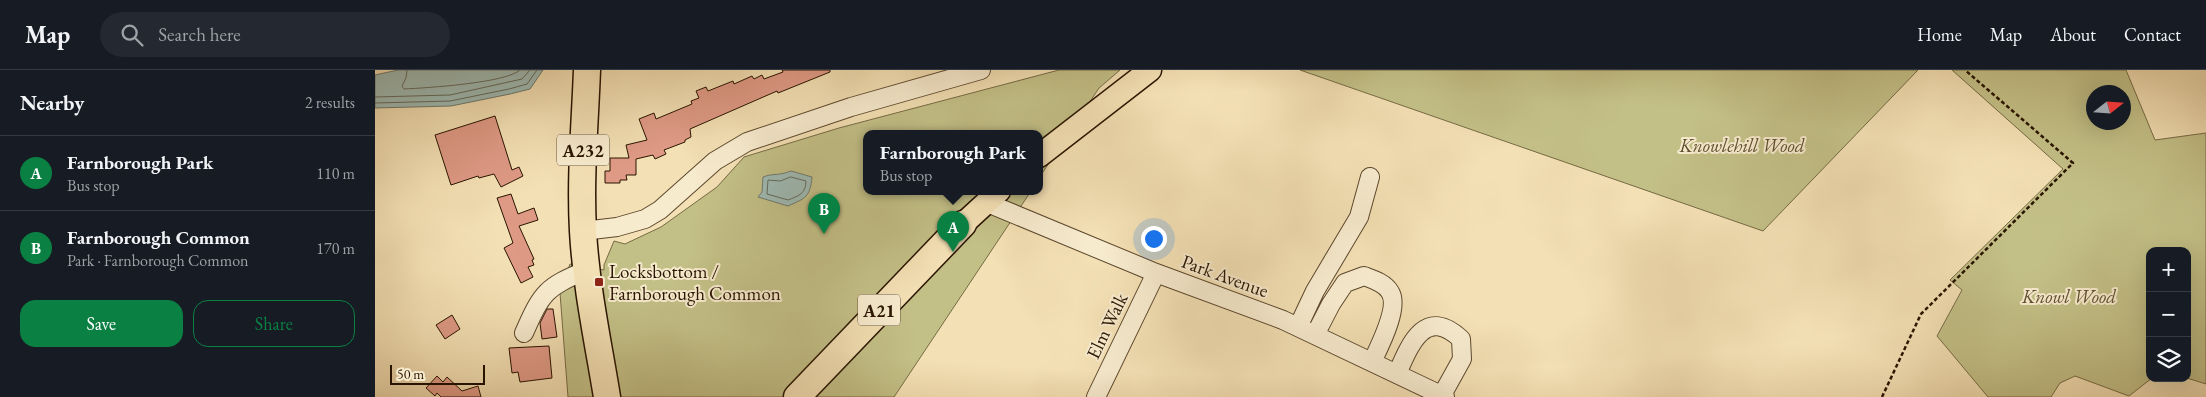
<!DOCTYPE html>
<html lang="en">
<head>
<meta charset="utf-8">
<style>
  :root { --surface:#171b24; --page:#242831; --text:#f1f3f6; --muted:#9ea1a6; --line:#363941; --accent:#0b8043 }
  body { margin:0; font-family:"EB Garamond",serif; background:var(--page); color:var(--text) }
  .controls { position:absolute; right:15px; bottom:15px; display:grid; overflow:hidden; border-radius:10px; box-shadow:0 5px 20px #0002 }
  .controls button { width:45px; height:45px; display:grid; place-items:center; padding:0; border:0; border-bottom:1px solid var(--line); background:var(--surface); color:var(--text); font:25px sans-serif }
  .compass { position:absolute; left:1711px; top:15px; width:45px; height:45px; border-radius:50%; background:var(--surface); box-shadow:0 5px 20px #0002; rotate:73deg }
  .scale { position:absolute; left:15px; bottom:12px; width:95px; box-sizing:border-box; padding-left:5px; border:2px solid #291400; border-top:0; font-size:14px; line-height:18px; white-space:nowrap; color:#291400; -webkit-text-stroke:4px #f7ebce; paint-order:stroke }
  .you { position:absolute; left:778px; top:168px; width:18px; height:18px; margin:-12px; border:4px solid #fff; border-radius:50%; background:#1a73e8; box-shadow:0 0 0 8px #1a73e833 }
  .badge { display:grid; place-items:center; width:32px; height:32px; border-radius:50%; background:var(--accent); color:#fff; font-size:16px; font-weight:700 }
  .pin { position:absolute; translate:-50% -41px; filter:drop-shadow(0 1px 2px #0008) }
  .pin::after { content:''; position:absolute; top:26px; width:18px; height:15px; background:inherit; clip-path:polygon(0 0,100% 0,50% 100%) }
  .popup { position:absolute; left:488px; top:60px; width:180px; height:65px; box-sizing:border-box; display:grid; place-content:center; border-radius:10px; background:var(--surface); filter:drop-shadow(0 1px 4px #0005); font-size:16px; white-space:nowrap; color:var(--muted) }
  .popup b { font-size:19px; color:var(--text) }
  .popup::after { content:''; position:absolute; left:50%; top:100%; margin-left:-10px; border:10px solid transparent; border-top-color:var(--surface) }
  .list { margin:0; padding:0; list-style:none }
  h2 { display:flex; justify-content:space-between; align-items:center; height:65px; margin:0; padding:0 20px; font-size:21px }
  h2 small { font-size:16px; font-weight:400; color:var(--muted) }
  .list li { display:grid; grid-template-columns:32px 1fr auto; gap:15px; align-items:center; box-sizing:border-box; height:75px; padding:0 20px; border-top:1px solid var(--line) }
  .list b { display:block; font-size:19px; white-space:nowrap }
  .list p { margin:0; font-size:16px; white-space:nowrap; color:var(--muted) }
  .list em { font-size:16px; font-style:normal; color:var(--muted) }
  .actions { display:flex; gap:10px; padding:15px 20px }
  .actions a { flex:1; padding:11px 0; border:1px solid var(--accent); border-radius:15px; text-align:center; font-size:18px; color:var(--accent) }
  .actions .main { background:var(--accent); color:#fff }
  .icon { flex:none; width:28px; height:28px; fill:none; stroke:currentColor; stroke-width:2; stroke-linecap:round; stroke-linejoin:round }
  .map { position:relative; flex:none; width:1831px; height:327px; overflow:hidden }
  header { display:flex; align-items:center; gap:30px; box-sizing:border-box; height:70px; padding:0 25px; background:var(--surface); border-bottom:1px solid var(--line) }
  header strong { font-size:24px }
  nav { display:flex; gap:28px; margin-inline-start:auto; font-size:18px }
  .search { width:350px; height:45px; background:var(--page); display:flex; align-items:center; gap:12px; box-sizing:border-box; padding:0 18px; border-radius:28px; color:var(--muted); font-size:19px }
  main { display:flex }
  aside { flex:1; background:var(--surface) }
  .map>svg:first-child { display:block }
  .green { fill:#c3c087; stroke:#766a44; fill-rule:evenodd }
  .water { fill:#9ebbb5; stroke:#6f786d }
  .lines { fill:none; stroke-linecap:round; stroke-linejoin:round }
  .shore { stroke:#64685a; stroke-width:1 }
  .building { fill:#df9a86; stroke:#291400 }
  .minor-casing { stroke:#5c472d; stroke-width:20 }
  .major-casing { stroke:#291400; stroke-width:25 }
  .highway-casing { stroke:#291400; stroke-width:29 }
  .path { stroke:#291400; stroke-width:2.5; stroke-dasharray:4 2.5; stroke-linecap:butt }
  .minor { stroke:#f7ebce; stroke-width:18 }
  .major { stroke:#f3e0b4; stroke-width:22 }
  .highway { stroke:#f3e0b4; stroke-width:26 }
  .poi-dot { fill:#8f2418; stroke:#f7ebce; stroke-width:2 }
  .labels { text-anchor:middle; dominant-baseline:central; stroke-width:4; stroke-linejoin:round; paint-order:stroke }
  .shield { fill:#f7ebce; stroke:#67543e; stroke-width:1 }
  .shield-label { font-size:18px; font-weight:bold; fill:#291400 }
  .park-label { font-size:19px; font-style:italic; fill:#5f502f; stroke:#f7ebce }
  .poi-label { font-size:19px; fill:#291400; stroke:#f7ebce; text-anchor:start }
  .street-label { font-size:19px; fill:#291400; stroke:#f7ebce }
</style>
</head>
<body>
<header>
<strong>Map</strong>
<div class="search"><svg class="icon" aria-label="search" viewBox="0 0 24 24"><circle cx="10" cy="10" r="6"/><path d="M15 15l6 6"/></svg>Search here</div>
<nav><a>Home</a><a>Map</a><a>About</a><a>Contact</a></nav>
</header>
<main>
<aside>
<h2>Nearby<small>2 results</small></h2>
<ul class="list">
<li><span class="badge">A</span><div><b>Farnborough Park</b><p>Bus stop</p></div><em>110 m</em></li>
<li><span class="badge">B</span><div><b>Farnborough Common</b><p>Park · Farnborough Common</p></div><em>170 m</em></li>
</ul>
<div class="actions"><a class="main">Save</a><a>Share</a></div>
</aside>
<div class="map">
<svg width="1831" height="327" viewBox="0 0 1831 327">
  <rect width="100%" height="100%" fill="#f3e0b4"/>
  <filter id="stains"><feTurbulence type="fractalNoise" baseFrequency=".004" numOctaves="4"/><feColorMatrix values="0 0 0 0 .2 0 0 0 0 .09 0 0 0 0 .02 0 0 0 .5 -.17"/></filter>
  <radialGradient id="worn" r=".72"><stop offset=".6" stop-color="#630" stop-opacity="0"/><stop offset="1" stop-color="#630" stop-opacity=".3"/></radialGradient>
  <!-- green -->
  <path class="green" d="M684,0H745L724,18L664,108V63H492V121H656L519,327H193L185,223L195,194L229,200V195L239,171L250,174L286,157L342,117L369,87L464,58Z
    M925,0H1543L1388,161Z
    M1577,0H1751L1780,70L1831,63V314L1812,308V181H1775V308H1777L1754,326L1700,306L1685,313L1676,327H1613L1562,266L1587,220L1575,210L1688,99ZM1748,22V52H1718V22Z"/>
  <!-- water -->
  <path class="water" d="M23,0H168L155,19L135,24L76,36L0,38V5Z
    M416,101L437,107C435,127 431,128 413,136L383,127L387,122L388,107C398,103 404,106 416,101Z"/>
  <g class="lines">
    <!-- shore -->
    <path class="shore" d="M32,0L31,8L27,16L29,19C50,18 132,13 145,0
      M0,27L75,25L147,9L155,0
      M0,33L75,31L134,19L152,14L162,0
      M416,107L431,111C431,124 423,126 413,130L392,124L393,110L405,111Z"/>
  </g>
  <!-- building -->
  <path class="building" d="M407,0H455V2L403,23L402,21L315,59L316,67L310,70V72L289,80L291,84L280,89L278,85L261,89V105H251L252,110H245V113H230V101H235V88H254L251,75L272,70L264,49L279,43L281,49L317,34L316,31L324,28L321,21L331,17L333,21L358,11L359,14L377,6L379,9L387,5L389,9L408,2Z
    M120,46L137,100L144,97L148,106L126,117L119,104L104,108L103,106L76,115L60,65Z
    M136,124L143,144L159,138L163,150L144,156L159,189L157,190L159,195L153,197L158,207L146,213L129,178L138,173L122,128Z
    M172,239H178L182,267L167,269L165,253Z
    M77,245L85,259L70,269L61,255Z
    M174,276L177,308L145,312L143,302L137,303L134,278Z
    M62,306L68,312L72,307L87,321L103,316L106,327H66L62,323L60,326L51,318Z"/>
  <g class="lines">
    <!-- minor casing -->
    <g class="minor-casing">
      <path id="minor" d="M610,132L781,203L908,250L1070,327
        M208,161L242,157L270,149L285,140L340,91L372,72L476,37L606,0
        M923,257L940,221L984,147L995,107
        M149,263C167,222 171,217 212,200
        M940,265L956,234L970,213L989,206C997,209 1010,213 1015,222C1025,237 1004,277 997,292
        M1022,304C1035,274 1050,236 1086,269L1087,289L1067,325
        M721,327L781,203"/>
    </g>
    <!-- major casing -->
    <g class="major-casing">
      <path id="major" d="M664,86L775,0
        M588,154L624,121"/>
    </g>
    <!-- highway casing -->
    <g class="highway-casing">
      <path id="highway" d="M212,0C210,53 205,107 208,161C211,216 223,272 232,327
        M422,327L588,154"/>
    </g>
    <!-- path -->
    <path class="path" d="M1507,327L1546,244L1698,93L1590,0"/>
    <!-- minor -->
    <use href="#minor" class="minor"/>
    <!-- major -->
    <use href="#major" class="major"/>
    <!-- highway -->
    <use href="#highway" class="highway"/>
  </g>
  <!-- markers -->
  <rect class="poi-dot" x="219" y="207" width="10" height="10" rx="2.5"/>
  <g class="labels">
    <!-- shield labels -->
    <g class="shield">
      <rect x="182" y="64.5" width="52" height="31" rx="4"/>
      <rect x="483" y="224.5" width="42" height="31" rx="4"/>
    </g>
    <g class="shield-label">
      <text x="208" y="80">A232</text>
      <text x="504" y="240">A21</text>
    </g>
    <!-- park labels -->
    <g class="park-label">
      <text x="1367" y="75">Knowlehill Wood</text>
      <text x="1694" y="226">Knowl Wood</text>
    </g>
    <!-- poi labels -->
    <g class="poi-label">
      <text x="234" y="201">Locksbottom /<tspan x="234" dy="22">Farnborough Common</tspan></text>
    </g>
    <!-- street labels -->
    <g class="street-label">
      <text transform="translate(850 206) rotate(20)">Park Avenue</text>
      <text transform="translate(732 256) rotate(-64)">Elm Walk</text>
    </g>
  </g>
  <rect width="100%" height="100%" filter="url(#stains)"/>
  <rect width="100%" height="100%" fill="url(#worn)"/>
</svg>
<div class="controls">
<button>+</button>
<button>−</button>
<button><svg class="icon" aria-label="layers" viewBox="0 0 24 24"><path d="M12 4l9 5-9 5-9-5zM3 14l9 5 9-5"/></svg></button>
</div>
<svg class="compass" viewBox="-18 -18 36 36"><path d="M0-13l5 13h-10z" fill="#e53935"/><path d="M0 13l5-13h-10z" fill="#9ea1a6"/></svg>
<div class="scale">50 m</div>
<div class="you"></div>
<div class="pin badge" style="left:578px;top:182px">A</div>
<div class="popup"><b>Farnborough Park</b>Bus stop</div>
<div class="pin badge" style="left:449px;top:164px">B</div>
</div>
</main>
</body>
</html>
